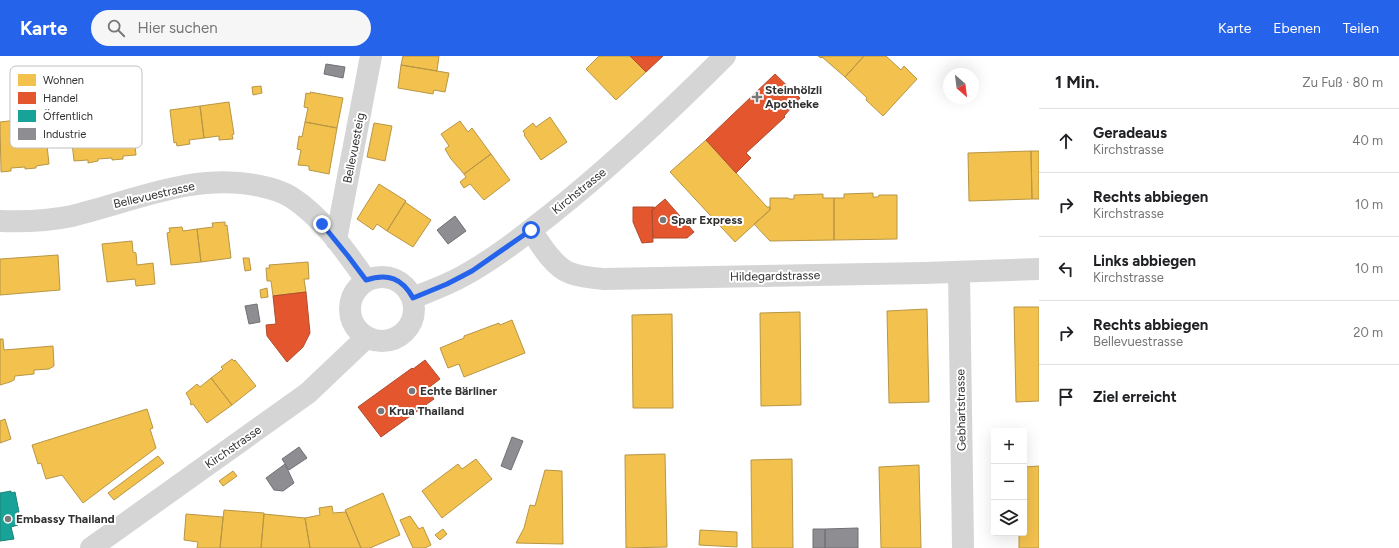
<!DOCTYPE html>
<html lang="de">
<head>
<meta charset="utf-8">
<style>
  :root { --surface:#fff; --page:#f6f6f6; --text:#202124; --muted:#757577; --line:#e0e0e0; --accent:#2563eb }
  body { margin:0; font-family:Figtree,sans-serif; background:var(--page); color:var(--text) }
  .controls { position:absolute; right:12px; bottom:12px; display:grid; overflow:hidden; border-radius:4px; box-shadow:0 4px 16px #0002 }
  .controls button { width:36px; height:36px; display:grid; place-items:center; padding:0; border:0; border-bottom:1px solid var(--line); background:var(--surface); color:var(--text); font:20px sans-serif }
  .compass { position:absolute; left:943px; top:12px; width:36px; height:36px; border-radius:50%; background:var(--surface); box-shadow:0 4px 16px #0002; rotate:152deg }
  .stop { position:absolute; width:12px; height:12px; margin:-9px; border:3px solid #2563eb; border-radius:50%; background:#fff }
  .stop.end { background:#2563eb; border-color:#fff; box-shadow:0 1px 4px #0008 }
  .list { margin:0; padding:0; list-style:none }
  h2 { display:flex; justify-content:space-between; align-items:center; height:52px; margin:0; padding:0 16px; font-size:17px }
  h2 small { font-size:13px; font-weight:400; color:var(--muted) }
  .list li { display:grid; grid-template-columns:26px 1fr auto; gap:12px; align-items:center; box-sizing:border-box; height:64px; padding:0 16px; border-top:1px solid var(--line) }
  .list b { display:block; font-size:15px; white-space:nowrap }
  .list p { margin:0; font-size:13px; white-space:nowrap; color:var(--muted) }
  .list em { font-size:13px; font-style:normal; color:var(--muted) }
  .icon { flex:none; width:22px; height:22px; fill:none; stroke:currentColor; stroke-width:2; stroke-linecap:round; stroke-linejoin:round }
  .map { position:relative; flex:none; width:1039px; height:492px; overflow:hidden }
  header { display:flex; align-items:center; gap:24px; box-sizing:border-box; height:56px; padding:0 20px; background:var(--accent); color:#fff }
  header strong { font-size:19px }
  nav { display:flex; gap:22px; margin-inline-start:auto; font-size:14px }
  .search { width:280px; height:36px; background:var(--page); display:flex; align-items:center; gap:10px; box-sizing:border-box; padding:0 14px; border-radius:22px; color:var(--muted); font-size:15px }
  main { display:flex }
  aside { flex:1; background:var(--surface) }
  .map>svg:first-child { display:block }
  .homes { fill:#f2c14e; stroke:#b89645 }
  .shops { fill:#e4572e; stroke:#ae4c2f }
  .public { fill:#17a398; stroke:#1f8179 }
  .industry { fill:#8d8d92; stroke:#717175 }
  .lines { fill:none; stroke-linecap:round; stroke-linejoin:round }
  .minor { stroke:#d5d5d5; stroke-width:22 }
  .route { stroke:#2563eb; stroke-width:5 }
  .poi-dot { fill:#797979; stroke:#fff; stroke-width:1.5 }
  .labels { text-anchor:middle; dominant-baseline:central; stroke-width:4; stroke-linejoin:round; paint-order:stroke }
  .poi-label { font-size:12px; font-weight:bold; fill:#313131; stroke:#fff; text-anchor:start }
  .street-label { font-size:12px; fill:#313131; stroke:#fff }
  .key { fill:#fff; stroke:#c1c1c1; stroke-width:1 }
  .key-label { font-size:11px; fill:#313131 }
</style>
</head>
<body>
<header>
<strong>Karte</strong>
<div class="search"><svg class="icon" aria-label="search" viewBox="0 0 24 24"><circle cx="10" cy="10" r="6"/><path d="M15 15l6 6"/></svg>Hier suchen</div>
<nav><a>Karte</a><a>Ebenen</a><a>Teilen</a></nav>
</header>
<main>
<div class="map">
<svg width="1039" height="492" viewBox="0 0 1039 492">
  <rect width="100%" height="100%" fill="#fff"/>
  <!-- homes -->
  <path class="homes" d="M403,0H439L437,15L401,9Z
    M599,0H630L646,16L616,44L586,13Z
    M818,0H864L845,21L822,1L821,2Z
    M864,0H886L901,14L904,10L917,23L883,60L866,44L867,42L845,21Z
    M401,9L449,17L445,36L434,34L433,38L398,32Z
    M261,30L262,37L253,39L252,31Z
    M310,36L343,42L337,72L305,66L308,52L304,51L306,37L310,38Z
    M229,46L234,78L232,79L233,83L219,84V80L204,82L200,50Z
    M200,50L204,82L189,84L190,88L177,90L176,86L174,87L170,54Z
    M131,52L136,99L123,100V103L112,104V102L98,103V105L88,107V104L74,105L69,58Z
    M44,61L49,108L36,110V112L25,113V111L11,112V115L1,116L0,66Z
    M550,61L567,86L541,104L524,79L525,78L523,75L533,67L536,71Z
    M460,65L468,76L472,72L491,98L464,118L451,103L445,93L449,90L441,78Z
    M305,66L337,72L329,118L309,114V110L298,109L301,94L297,93L299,80L302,81Z
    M374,67L392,70L385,105L367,101Z
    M706,84L767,151H770V154L735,186L670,116Z
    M1031,95L1032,143L969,145L968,97Z
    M1031,95H1039V143H1032Z
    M491,98L510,124L484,144L470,128L464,132L460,126L466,121L464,118Z
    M379,128L406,145L387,175L377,168L373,174L357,163Z
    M873,137V141H878L879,139H897V183L834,184V142H844V138Z
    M823,138V142H834V184L770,185L754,168L770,154V142H788L789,143H794V139Z
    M405,146L431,164L413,191L387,175Z
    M225,166V170L227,169L231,202L201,206L197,173L213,171L212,167Z
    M182,171L183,175L197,173L201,206L171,209L167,177L170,176L169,172Z
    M132,185L133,196L136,197L137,209L153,207L155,228L136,230L135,223L107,226L102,188Z
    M58,199L60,234L0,239V203Z
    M243,202H249L251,214L245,215Z
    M308,206L309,223H304L306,236L273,240L271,225H267L266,212H270L269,209Z
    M267,232L268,241L261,242L260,234Z
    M1014,251H1039V345L1016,346Z
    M927,253L929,346L889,347L887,255Z
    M800,256L801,349L761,350L760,257Z
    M672,258L673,352H633L632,259Z
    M512,264L525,297L464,321L459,308L448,312L440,292L464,282V280L499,267L500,269Z
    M0,283H3L4,294L53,290L54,310L49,313L34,314V318L15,320L14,324L10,326L0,329Z
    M232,303L234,305L235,304L256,330L232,349L211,322L223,313L221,311Z
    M211,322L232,349L207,367L193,348L191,349L190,347L191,346L186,337L197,328L200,331Z
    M147,353L153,372L150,373L156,392L83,447L62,419L46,423L41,407L38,408L32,389Z
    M5,363L11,383L0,387V365Z
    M665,398L667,491L626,492L625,399Z
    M158,400L164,407L114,444L108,437Z
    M476,403L492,423L442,462L422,435L458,408L462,413Z
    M792,403L793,492H752L751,404Z
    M919,409L921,492H881L879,411Z
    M1039,410V492H1019V477H1024V411Z
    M545,414L562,415L563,488L516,487L524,472L530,449L535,450Z
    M233,415L237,420L223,430L219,425Z
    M383,437L400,479L370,492H361L345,454Z
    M332,450L333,457L346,456L361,492H310L305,462L320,459L319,452Z
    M224,454L264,457L261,492H220Z
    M186,458L223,461L220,492H197L198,486L184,484Z
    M264,458L305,462L310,492H261Z
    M410,460L419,473L423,471L431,489L425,492H413L400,464Z
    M443,473L447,478L440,484L435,479Z
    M700,474L737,476V491L699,489Z"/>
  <!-- shops -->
  <path class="shops" d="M630,0H663L646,16Z
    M775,18L800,42L784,60L785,61L746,97L751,102L736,117L706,84Z
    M665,143L694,176L687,182H653L652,154Z
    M633,151H654L655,152L652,154L653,186L642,187L633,166Z
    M306,236L310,277L303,291L287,306L267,280L266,269L276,268L273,240Z
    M425,304L440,323L427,333L434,343L381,381L358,351L412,312L413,313Z"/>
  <!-- public -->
  <path class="public" d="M11,435V437L15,436L19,456H16L18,469L11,471L14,483L0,485V437Z"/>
  <!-- industry -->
  <path class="industry" d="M326,8L345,11L343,22L324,18Z
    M455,160L466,175L448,188L437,174Z
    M257,248L260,266L249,268L245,250Z
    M512,381L523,385L511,414L501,410Z
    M299,391L307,402L289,414L282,403Z
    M285,408L294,427L283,435L274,434L266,422Z
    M858,472V492H825V473Z
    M813,473H825V492H813Z"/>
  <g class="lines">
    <!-- minor -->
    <path class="minor" d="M0,165C25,166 48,165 72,160C134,145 195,116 260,130C270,132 281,135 291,141C322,161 345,194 366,224
      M531,174C540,188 554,211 570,217C580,221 593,222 604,223L924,217L1039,213
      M336,184L371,0
      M959,216L963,492
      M350 253a32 32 0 1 1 64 0a32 32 0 1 1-64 0Z
      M413,242C430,235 447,229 463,220C494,203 522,181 550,159C612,110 669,56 725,0
      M91,492L308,337L367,281"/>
  </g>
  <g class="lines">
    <!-- route -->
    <path class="route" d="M322,168L348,200L366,224C388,217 402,222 413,242L447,228L472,215L531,174"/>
  </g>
  <!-- markers -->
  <g class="poi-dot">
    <path d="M755 35h4v4h4v4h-4v4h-4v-4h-4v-4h4z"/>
    <circle cx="663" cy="164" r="4"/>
    <circle cx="412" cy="335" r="4"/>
    <circle cx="381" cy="355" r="4"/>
    <circle cx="8" cy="463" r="4"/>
  </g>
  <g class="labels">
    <!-- poi labels -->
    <g class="poi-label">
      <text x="765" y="34">Steinhölzli<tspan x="765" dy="14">Apotheke</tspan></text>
      <text x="671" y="164">Spar Express</text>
      <text x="420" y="335">Echte Bärliner</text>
      <text x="389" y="355">Krua Thailand</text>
      <text x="16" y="463">Embassy Thailand</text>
    </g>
    <!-- street labels -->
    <g class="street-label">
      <text transform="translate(354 92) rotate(-79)">Bellevuesteig</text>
      <text transform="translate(579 135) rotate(-39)">Kirchstrasse</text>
      <text transform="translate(154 139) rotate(-13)">Bellevuestrasse</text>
      <text transform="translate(775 220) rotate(-1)">Hildegardstrasse</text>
      <text transform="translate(961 354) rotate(-91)">Gebhartstrasse</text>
      <text transform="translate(233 391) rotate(-35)">Kirchstrasse</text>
    </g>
  </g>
  <!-- legend -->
  <rect x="10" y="10" width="132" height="82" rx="6" class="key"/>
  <rect x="18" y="18" width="18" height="12" fill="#f2c14e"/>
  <rect x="18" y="36" width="18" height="12" fill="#e4572e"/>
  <rect x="18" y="54" width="18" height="12" fill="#17a398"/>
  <rect x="18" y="72" width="18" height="12" fill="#8d8d92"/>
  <g class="key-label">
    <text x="43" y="28">Wohnen</text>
    <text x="43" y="46">Handel</text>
    <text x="43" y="64">Öffentlich</text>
    <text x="43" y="82">Industrie</text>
  </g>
</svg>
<div class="controls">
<button>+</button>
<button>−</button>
<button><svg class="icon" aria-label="layers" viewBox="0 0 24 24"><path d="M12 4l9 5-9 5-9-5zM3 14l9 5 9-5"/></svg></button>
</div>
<svg class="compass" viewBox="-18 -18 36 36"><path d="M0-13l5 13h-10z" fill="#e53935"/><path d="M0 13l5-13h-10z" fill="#757577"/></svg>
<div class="stop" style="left:531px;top:174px"></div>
<div class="stop end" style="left:322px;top:168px"></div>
</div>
<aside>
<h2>1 Min.<small>Zu Fuß · 80 m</small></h2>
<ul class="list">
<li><svg class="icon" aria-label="ahead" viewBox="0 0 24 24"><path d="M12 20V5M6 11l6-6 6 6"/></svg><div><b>Geradeaus</b><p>Kirchstrasse</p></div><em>40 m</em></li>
<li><svg class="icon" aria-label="right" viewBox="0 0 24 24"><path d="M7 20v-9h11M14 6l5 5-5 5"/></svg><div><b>Rechts abbiegen</b><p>Kirchstrasse</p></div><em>10 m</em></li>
<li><svg class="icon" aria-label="left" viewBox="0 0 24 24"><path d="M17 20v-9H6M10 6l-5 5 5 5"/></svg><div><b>Links abbiegen</b><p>Kirchstrasse</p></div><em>10 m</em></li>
<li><svg class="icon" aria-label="right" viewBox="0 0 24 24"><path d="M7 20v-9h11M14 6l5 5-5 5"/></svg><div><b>Rechts abbiegen</b><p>Bellevuestrasse</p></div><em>20 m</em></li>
<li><svg class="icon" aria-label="arrive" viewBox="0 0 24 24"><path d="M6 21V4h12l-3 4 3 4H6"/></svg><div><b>Ziel erreicht</b></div></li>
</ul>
</aside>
</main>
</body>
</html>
